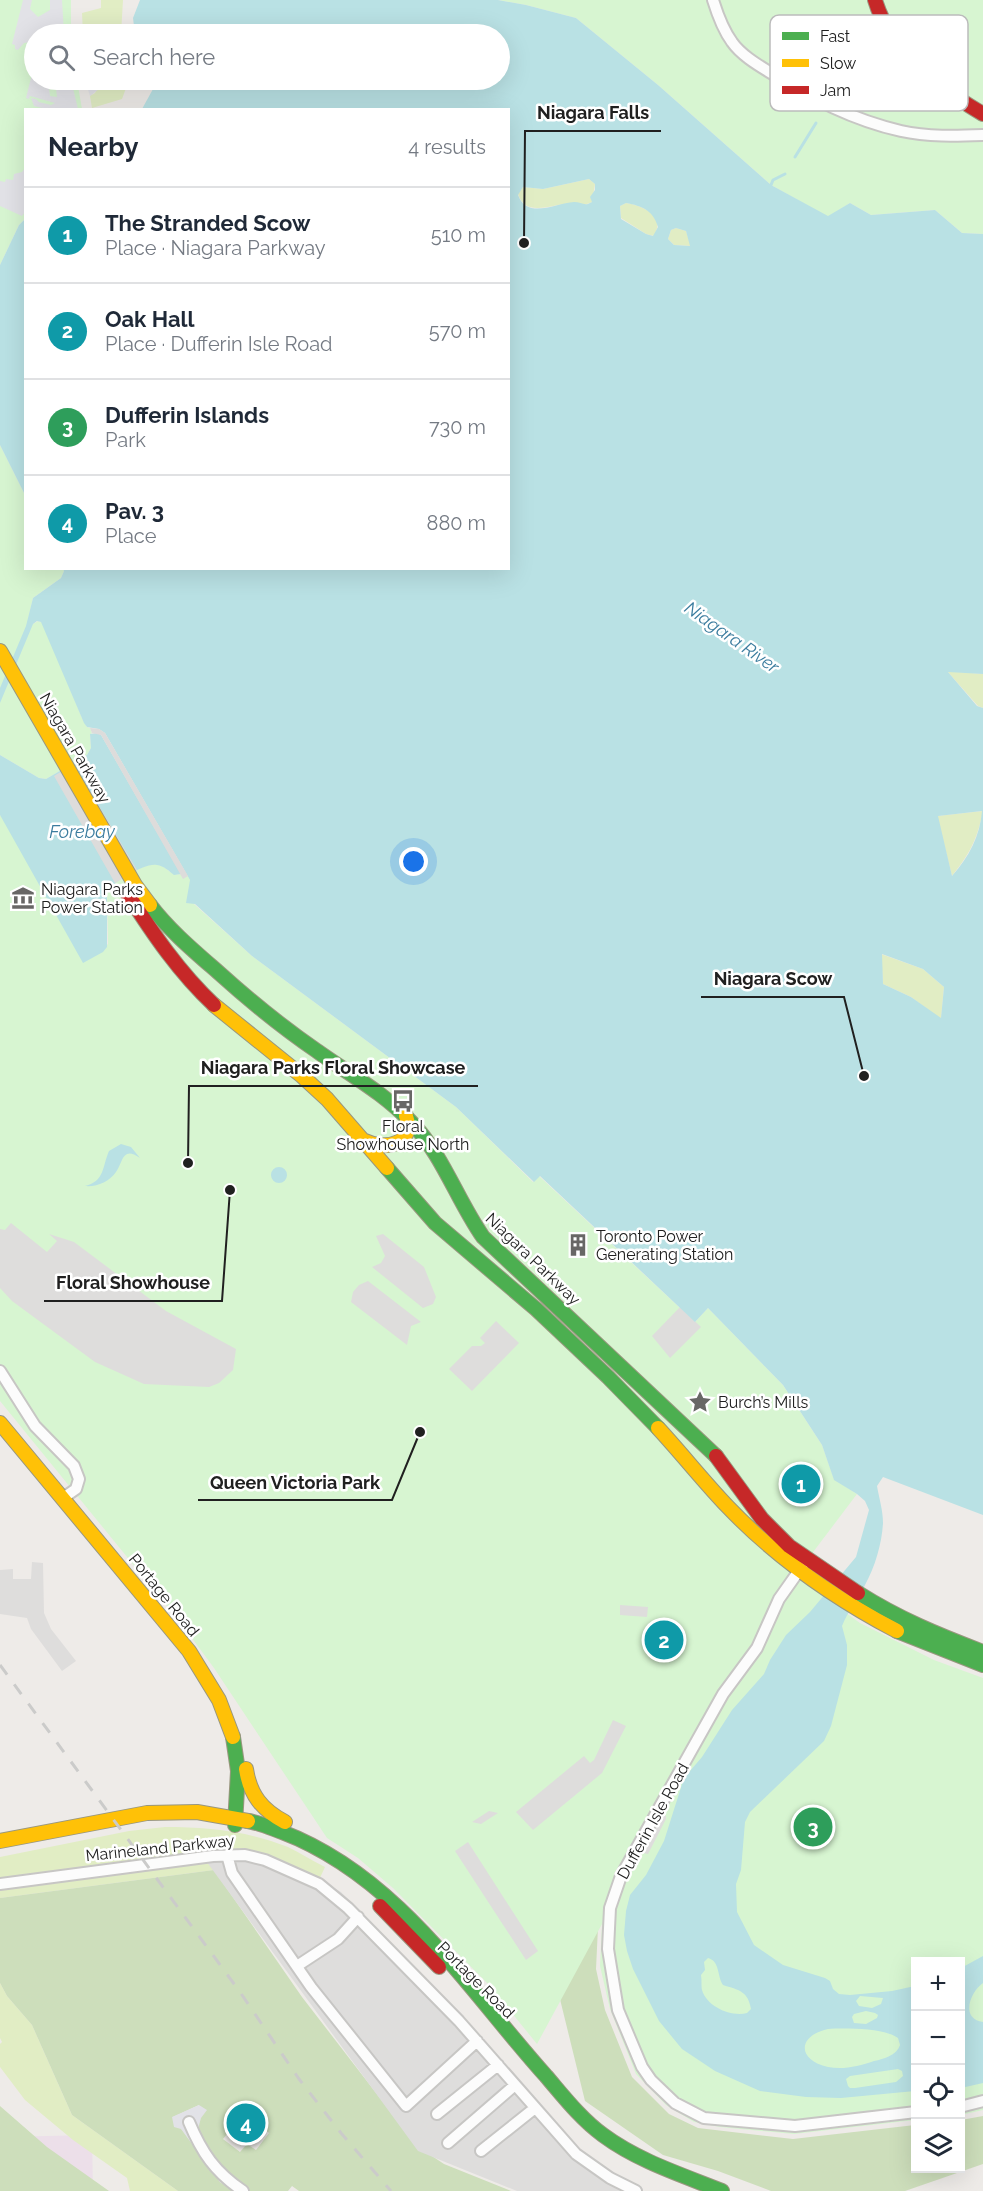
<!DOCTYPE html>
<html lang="en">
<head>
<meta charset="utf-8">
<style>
  :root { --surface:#fff; --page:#f6f6f7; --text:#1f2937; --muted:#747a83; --line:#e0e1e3; --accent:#686766 }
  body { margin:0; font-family:Raleway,sans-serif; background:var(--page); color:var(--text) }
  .controls { position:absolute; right:18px; bottom:18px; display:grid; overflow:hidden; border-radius:0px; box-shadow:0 6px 24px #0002 }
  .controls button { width:54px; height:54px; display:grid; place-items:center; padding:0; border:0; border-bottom:2px solid var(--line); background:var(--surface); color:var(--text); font:30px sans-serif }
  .you { position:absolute; left:414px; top:862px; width:21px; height:21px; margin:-15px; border:4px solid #fff; border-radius:50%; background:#1a73e8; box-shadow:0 0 0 9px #1a73e833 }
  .badge { display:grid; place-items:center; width:39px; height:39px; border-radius:50%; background:var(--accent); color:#fff; font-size:20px; font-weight:700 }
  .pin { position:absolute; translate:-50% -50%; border:3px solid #fff; box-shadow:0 2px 6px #0006 }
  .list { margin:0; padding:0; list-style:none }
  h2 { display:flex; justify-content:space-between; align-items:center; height:78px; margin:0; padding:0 24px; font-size:26px }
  h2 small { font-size:20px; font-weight:400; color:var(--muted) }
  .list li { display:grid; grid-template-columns:39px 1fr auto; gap:18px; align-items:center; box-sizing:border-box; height:96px; padding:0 24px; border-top:2px solid var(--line) }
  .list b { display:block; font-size:22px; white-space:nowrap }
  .list p { margin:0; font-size:20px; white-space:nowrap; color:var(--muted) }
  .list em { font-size:20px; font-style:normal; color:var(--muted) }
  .icon { flex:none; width:33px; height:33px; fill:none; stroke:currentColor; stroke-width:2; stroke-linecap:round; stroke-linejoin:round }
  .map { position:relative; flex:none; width:983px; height:2191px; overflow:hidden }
  .search { position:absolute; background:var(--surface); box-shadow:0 6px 24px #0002; left:24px; top:24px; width:486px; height:66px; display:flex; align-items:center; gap:15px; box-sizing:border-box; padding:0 21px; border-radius:33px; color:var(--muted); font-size:22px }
  .panel { position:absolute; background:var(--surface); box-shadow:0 6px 24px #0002; left:24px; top:108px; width:486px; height:462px; border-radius:0px }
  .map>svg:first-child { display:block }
  .industrial { fill:#ecdfe9 }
  .grass { fill:#e1edc4 }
  .forest { fill:#cddebb; fill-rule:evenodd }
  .park { fill:#d7f5d1 }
  .parking { fill:#dedddc }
  .plaza { fill:#e2e2e7 }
  .water { fill:#b9e1e4; fill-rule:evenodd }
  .pier { fill:#dddcdb }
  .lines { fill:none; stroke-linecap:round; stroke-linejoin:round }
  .stream { stroke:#b9e1e4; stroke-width:3 }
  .street-casing { stroke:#c7c6c4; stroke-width:14 }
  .fast-casing { stroke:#99977f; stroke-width:16 }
  .slow-casing { stroke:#99977f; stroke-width:16 }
  .jam-casing { stroke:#99977f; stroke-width:16 }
  .street { stroke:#fcfcfc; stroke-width:10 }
  .fast { stroke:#4caf50; stroke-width:14 }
  .slow { stroke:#ffc107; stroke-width:14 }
  .jam { stroke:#c62828; stroke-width:14 }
  .rail { stroke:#cbcbca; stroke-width:3; stroke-dasharray:12 12; stroke-linecap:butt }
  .labels { text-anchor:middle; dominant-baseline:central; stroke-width:5; stroke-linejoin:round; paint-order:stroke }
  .street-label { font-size:16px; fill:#202020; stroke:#fff }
  .poi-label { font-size:16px; fill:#202020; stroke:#fff; text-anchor:start }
  .water-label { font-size:18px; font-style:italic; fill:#3c7d9f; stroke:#fff }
  .key { fill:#fff; stroke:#bcbcbc; stroke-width:1.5 }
  .key-label { font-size:16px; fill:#202020 }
  .leader { fill:none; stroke:#202020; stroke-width:2 }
  .callout-dot { fill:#202020; stroke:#fff; stroke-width:2 }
  .callout-label { font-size:18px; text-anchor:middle; font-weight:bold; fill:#202020; stroke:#fff; stroke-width:5; stroke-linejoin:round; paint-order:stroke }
</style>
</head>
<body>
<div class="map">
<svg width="983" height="2191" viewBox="0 0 983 2191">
  <rect width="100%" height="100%" fill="#eeebe8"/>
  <!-- industrial -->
  <path class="industrial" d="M92,2135L93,2191H0V2137Z"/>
  <!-- grass -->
  <path class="grass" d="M101,0H123L121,34H83L82,13L101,8Z
    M101,80H129L122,99L92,108L90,96L95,93Z
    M589,179L595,184L592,202C584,207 574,203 564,204C548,206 525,216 518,194L523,187L543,189Z
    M626,203C643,206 666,215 654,236L646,234L621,218L620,206Z
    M676,228L686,231L691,246L674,245L668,239L671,230Z
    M947,671L983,674V708L978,706Z
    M983,811C977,840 970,853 952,876L937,816Z
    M881,954L923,969L944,987L941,1019L911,997L883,984Z
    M165,1827C207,1827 248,1831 288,1847C300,1853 313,1861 325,1867L318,1882L214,1870L0,1898V1857L129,1831Z
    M0,1983L7,1996L32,2025L72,2115L178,2191H130L127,2178L73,2140L25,2100L0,2067V2044L2,2042L0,2038Z"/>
  <!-- forest -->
  <path class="forest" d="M0,1302L599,1906L596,1969L605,2010L632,2077L669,2114L698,2128L793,2139L915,2125L916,2168H960L961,2120L983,2116V2164L905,2191H771L718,2171L663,2155L585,2101L558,1991L0,1387Z
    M214,1870L302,1997L417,2146L444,2164L511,2191H299L292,2186L288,2191C277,2191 261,2191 250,2191C239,2188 206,2152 201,2142C197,2132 200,2116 199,2105L173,2117L220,2182L233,2191H178L72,2115L32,2025L7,1996L0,1983V1898ZM244,2113L269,2133L256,2150L247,2144L240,2152L223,2139Z
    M0,2106L47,2147L109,2191H0Z"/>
  <!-- park -->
  <path class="park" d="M0,0H71V34H34V80H77L82,109L26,110L25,219L19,225L0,265Z
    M498,0H983V234L962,233L935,210L871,215L850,203L828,217L771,185L658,85L576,18L526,5Z
    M0,445L25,495L26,568L63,569L64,571L61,578L33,598L28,620L33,624L38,621L43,623L82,718L87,727L90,728L92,733L90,735L91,748L87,755L46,779L39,778L0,755Z
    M0,815L108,945L107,892C112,882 144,863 156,864C170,866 169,880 186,872L190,880L194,904L252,956L456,1107L533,1182L539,1176L695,1322L708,1308L783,1385L822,1445L834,1479L857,1494L795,1576L860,1623L934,1660L983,1678V2110L961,2115L960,1962H916L915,2120L794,2134L720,2127L694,2122L666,2105L636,2074L610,2009L600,1966L602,1924L537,2044L489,1985L393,1888L358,1858L327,1838L214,1668L180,1622L0,1401Z"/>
  <!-- parking -->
  <path class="parking" d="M11,1223L47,1252L57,1241L49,1234L74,1242L166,1311L236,1349L233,1370L219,1383L209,1387L144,1384L95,1362L12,1301L0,1288V1229L5,1230Z
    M383,1234L424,1267L436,1297L433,1304L423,1308L372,1267L381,1263L385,1256L376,1236Z
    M368,1281L421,1322L411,1326L407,1345L351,1302L353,1292L359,1285Z
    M680,1307L701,1327L670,1358L652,1336Z
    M496,1321L519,1343L472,1391L449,1369L472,1346H481L485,1343L480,1338Z
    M32,1562L43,1563L44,1613L51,1629L76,1661L62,1671L31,1629L27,1618L0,1614V1570L13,1569V1579H31Z
    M620,1605L648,1607L647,1617L620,1615Z
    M613,1720L626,1726L602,1773L533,1830L516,1812L584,1756L590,1763L594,1760Z
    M489,1811L498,1813L481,1824L472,1822Z
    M660,1814L666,1816V1819L648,1854L639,1852Z
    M468,1842L538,1951L526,1960L455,1851Z
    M231,1850H244L274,1857L324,1882L341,1892L437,1990L573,2158L631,2191H517L418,2151L201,1854Z"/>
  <!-- plaza -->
  <path class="plaza" d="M23,0H32L30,9L38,17L50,10V0H62L64,34H34V56L32,63L27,61L31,42L24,43L18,50L15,49V45L12,44Z
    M33,70H34V80H48L50,96L57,97L55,80H71L78,109H47L34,106L31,98L36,99L39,102L51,105L55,103L30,96L29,99L26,98Z
    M85,80H101L99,89L90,96Z
    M25,168V212L22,216L0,206V181L5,182L6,179L13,180L14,174L22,172Z
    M199,2105L207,2110L201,2118L198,2129L201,2142L229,2175L249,2191H233L220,2182L181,2129L174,2127L172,2117Z"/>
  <!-- water -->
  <path class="water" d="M140,0H498L526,5L576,18L658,85L771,185L828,216L850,203L871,215L935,210L962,233L983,234V674L948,672L977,706L983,708V1515L883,1477L877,1486C879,1498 883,1510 883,1523C882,1543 875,1567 865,1585C858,1599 848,1611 842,1626L847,1645V1665L831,1726L824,1741L750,1812L745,1822L741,1870L736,1884L737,1912L754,1945L783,1965L825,1978L830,1981L833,1989L839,1994L850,1995L892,1991L915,1986V2091L841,2098L806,2097L760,2091L715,2071L682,2049L659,2021L633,1969L627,1951L624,1935L626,1911L630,1895L646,1875L664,1841L684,1778L702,1757L732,1710L764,1674L770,1660L786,1635L810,1612L856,1557L869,1510L865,1501L857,1494L834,1480L822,1445L783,1385L708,1308L695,1322L540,1176L534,1182L456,1107L252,956L195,904L186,903L190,880L105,733L99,729L87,727L84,723L41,622L37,621L33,624L0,703V688L26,626L33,598L61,578L64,571L63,569L508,568V110L142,109L153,89L144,80H500V34H135L133,18ZM589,179L595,184V190L590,197L592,202L588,204C583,205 580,202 574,202C556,203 527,220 518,195L523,187L543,189ZM626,203C642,206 653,210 658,227L653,236L646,234L621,219L620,206ZM676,228L686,231L690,246L674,245L668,239L671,230ZM982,811C980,836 969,857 952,876L938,816ZM882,954L923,969L944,987L941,1018L911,997L883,984ZM708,1958C720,1961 717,1976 723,1985C739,1990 748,1991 751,2009L747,2013C731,2017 707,2007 702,1990C701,1986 702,1980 701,1975L705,1970L704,1962ZM860,1996L883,1998L881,2004L872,2008L859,2006L856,2001ZM866,2011L875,2013L878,2015L877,2018L866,2024L854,2023L852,2017L854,2014ZM828,2029C845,2028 885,2028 898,2038L900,2045C897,2055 884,2059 874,2061C859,2066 844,2070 828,2067C797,2060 797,2036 828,2029ZM898,2069L902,2071L903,2076L896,2082L855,2088H850L848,2086L846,2079L850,2076Z
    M25,219V495L0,445V265L19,225Z
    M97,733L101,735L181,874L174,875C169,871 164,866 157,865C146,862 112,882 107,892V947L103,952L83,963L0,815V755L39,778L46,779L87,755L91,748L90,734Z
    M121,1144L131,1147L140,1158C122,1145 123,1163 116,1172C109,1182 97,1187 85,1186C105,1181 102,1167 109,1151Z
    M271 1175a8 8 0 1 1 16 0a8 8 0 1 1-16 0Z
    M983,1956V1983C970,1992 960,2019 983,2022V2083L961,2088V1968Z"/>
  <!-- pier -->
  <path class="pier" d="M90,728L99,729L105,733L188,876L183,879L101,735L92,733Z
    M74,764L137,870L115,883L54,776Z"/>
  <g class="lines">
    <!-- stream -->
    <path class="stream" d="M795,157L816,123
      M771,185L773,180L785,174"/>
    <!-- street casing -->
    <g class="street-casing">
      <path id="street" d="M713,0C717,13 724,31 732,42C741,55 758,65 771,73C812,99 853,120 901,131C928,137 956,136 983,135
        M0,1371L35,1426L74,1466L79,1479L76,1489L63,1498
        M803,1565L779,1599L757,1648L723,1694L621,1876L610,1908L608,1949L618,2010L642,2067L651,2080L675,2103L704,2118L795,2126L916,2112
        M227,1855L232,1873L311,1987L406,2106L477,2041
        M0,1884L213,1856L245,1855L265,1860L319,1884L348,1908L459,2021L576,2154L610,2178L636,2191
        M297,1966L338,1939L358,1917
        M960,2107L983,2101
        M437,2114L498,2065
        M189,2122C202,2153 215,2172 243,2191
        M448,2143L515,2085
        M481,2151L535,2108"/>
    </g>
    <!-- fast casing -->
    <g class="fast-casing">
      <path id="fast" d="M150,905C169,930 194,951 218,972C249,1000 282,1027 317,1051C349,1074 384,1093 411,1122C443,1155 457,1200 483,1237L716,1456
        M387,1168L435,1223L536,1309L608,1377L658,1428
        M858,1593C899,1619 938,1635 983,1652
        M897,1631L983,1665
        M233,1737L238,1771L235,1825
        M248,1821C260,1823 271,1828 282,1832C398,1876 467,1988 546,2076C564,2097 581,2119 603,2135C638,2161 682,2175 722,2191"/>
    </g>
    <!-- slow casing -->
    <g class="slow-casing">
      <path id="slow" d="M0,651L135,885L150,905
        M214,1005L302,1076L327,1099L387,1168
        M365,1141C385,1151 416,1144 406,1116
        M0,1423L189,1651L219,1700L233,1737
        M658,1428C682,1454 704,1482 728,1507C776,1557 836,1599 897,1631
        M246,1769C250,1795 262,1810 285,1822
        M0,1841L147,1813L197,1812L248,1821"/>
    </g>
    <!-- jam casing -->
    <g class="jam-casing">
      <path id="jam" d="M875,0C891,53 937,87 983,114
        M127,893C153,934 179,972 214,1005
        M716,1456L762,1519L789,1546L858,1593
        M380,1906L439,1967"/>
    </g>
    <!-- street -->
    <use href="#street" class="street"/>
    <!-- fast -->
    <use href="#fast" class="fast"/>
    <!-- slow -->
    <use href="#slow" class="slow"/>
    <!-- jam -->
    <use href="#jam" class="jam"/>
    <!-- rail -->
    <path class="rail" d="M0,1665L240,1992L299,2079L341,2133L391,2191"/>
  </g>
  <!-- icons -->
  <defs>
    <g id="museum-bare" transform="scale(1.8)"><path d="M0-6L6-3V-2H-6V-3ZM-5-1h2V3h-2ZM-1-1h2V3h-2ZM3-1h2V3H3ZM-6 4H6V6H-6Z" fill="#686766" stroke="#fff" stroke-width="2.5" paint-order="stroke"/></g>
    <g id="bus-bare" transform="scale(1.8)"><path d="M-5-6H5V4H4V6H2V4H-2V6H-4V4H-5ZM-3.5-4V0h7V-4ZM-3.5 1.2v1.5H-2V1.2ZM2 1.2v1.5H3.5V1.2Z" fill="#686766" stroke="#fff" stroke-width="2.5" paint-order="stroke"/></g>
    <g id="building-bare" transform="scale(1.8)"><path d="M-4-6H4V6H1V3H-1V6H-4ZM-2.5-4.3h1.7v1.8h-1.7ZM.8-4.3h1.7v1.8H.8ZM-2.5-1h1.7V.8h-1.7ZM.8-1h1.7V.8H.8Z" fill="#686766" stroke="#fff" stroke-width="2.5" paint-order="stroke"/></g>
    <g id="sight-bare" transform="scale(1.8)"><path d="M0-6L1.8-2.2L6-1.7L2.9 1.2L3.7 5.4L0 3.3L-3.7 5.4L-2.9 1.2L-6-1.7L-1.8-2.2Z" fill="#686766" stroke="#fff" stroke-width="2.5" paint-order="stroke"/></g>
  </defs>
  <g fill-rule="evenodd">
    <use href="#museum-bare" x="23" y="898"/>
    <use href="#bus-bare" x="403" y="1101"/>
    <use href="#building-bare" x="578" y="1245"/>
    <use href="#sight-bare" x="700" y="1402"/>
  </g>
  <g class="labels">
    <!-- street labels -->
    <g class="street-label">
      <text transform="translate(75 748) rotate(60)">Niagara Parkway</text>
      <text transform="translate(533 1259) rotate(44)">Niagara Parkway</text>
      <text transform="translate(164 1595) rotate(51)">Portage Road</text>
      <text transform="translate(653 1821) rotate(-61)">Dufferin Isle Road</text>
      <text transform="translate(160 1848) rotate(-6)">Marineland Parkway</text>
      <text transform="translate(476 1980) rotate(45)">Portage Road</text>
    </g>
    <!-- poi labels -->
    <g class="poi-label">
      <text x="41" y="889">Niagara Parks<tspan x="41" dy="18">Power Station</tspan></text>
      <text x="403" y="1126" text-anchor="middle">Floral<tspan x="403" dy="18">Showhouse North</tspan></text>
      <text x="596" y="1236">Toronto Power<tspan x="596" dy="18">Generating Station</tspan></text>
      <text x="718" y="1402">Burch’s Mills</text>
    </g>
    <!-- water labels -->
    <g class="water-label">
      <text transform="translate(732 637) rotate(35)">Niagara River</text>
      <text x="82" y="831">Forebay</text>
    </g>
  </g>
  <!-- legend -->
  <rect x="770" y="15" width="198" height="96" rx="9" class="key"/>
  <rect x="782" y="32" width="27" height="8" fill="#4caf50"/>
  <rect x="782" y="59" width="27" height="8" fill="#ffc107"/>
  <rect x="782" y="86" width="27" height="8" fill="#c62828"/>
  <g class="key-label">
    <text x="820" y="42">Fast</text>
    <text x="820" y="69">Slow</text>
    <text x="820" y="96">Jam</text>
  </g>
  <!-- callouts -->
  <path class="leader" d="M524 243L525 131H661M864 1076L844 997H701M188 1163L189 1086H478M230 1190L222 1301H44M420 1432L392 1500H198"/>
  <g class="callout-dot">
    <circle cx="524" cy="243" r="6"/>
    <circle cx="864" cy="1076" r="6"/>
    <circle cx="188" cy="1163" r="6"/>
    <circle cx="230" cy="1190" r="6"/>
    <circle cx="420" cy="1432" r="6"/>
  </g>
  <g class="callout-label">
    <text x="593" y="119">Niagara Falls</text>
    <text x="773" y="985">Niagara Scow</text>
    <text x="333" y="1074">Niagara Parks Floral Showcase</text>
    <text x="133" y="1289">Floral Showhouse</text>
    <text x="295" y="1489">Queen Victoria Park</text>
  </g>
</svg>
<div class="controls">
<button>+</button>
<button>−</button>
<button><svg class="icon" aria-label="locate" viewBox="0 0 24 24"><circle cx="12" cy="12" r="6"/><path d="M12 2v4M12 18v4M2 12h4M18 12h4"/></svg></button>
<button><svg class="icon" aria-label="layers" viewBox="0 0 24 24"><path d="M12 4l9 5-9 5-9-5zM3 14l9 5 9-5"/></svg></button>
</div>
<div class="you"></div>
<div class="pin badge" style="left:801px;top:1484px;background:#0f9aa8">1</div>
<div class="pin badge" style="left:664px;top:1640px;background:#0f9aa8">2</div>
<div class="pin badge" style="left:813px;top:1827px;background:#2e9e5b">3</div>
<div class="pin badge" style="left:246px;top:2123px;background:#0f9aa8">4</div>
<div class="search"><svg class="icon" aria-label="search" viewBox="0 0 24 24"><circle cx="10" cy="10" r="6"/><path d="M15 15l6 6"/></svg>Search here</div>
<section class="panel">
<h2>Nearby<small>4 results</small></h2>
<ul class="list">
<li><span class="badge" style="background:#0f9aa8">1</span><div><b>The Stranded Scow</b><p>Place · Niagara Parkway</p></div><em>510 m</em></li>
<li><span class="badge" style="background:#0f9aa8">2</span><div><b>Oak Hall</b><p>Place · Dufferin Isle Road</p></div><em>570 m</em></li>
<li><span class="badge" style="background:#2e9e5b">3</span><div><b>Dufferin Islands</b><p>Park</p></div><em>730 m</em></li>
<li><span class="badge" style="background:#0f9aa8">4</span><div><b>Pav. 3</b><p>Place</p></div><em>880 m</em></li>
</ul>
</section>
</div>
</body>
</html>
